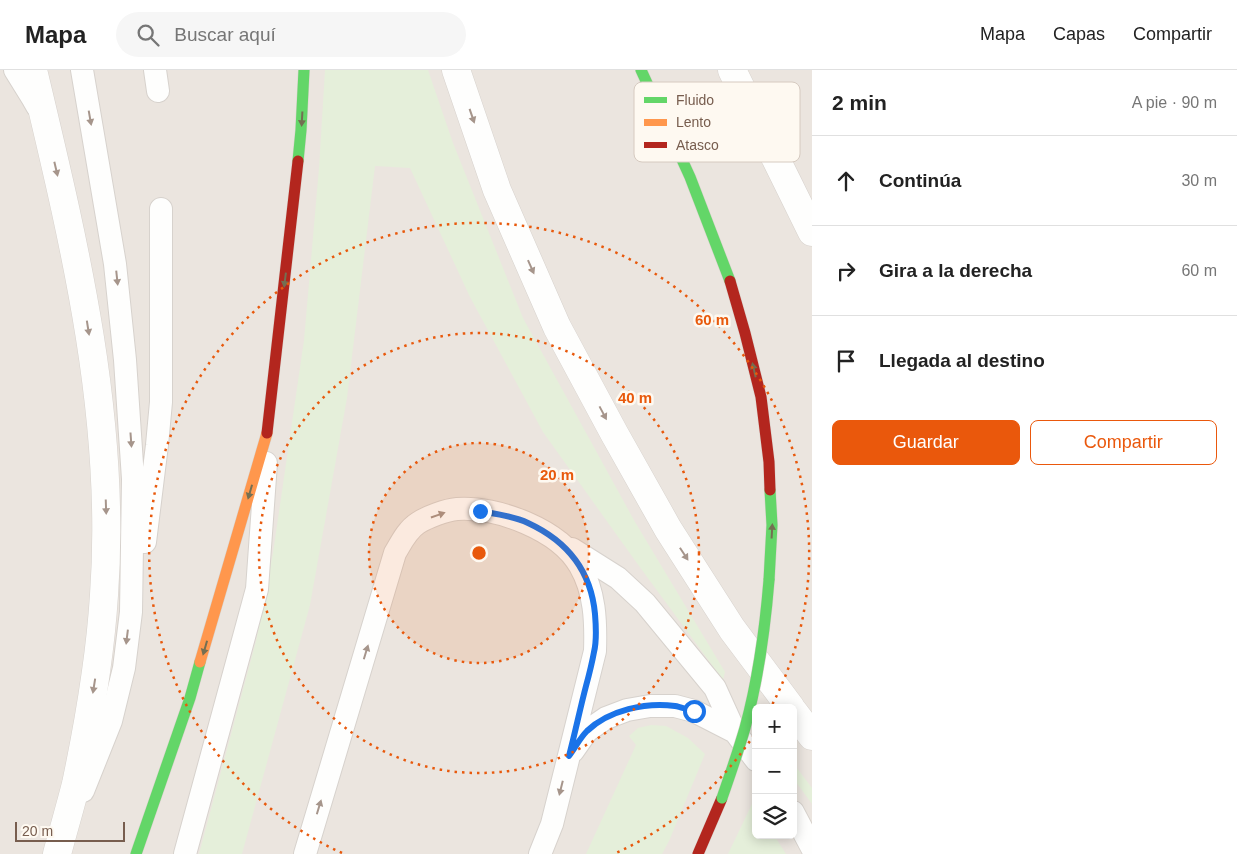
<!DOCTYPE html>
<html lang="es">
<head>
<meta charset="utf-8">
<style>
  :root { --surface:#fff; --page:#f6f6f6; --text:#222; --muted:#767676; --line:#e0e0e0; --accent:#ea580c }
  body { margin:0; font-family:Arial,sans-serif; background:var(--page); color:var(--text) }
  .controls { position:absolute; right:15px; bottom:15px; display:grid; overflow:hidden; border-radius:8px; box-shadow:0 2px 12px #0003 }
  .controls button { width:45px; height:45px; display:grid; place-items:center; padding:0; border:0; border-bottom:1px solid var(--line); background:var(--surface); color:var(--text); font:25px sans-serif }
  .scale { position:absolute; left:15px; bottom:12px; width:110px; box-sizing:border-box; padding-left:5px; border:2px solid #775d4e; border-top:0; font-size:14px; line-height:18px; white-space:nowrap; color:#775d4e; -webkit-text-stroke:4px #fef9f1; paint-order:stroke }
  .stop { position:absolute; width:15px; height:15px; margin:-11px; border:4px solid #1a73e8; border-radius:50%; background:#fff }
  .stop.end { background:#1a73e8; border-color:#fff; box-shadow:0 1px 5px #0008 }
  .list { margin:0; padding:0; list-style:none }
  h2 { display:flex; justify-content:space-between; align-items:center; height:65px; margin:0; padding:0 20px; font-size:21px }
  h2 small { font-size:16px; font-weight:400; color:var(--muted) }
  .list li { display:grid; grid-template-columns:32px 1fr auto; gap:15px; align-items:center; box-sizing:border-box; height:90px; padding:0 20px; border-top:1px solid var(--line) }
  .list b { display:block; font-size:19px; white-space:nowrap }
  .list em { font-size:16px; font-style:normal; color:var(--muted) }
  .actions { display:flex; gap:10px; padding:15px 20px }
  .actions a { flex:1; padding:11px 0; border:1px solid var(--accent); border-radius:8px; text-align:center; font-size:18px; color:var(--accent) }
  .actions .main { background:var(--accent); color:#fff }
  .icon { flex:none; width:28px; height:28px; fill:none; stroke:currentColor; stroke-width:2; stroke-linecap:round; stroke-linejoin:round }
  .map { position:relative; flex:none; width:812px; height:784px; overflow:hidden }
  header { display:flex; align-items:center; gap:30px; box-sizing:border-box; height:70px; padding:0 25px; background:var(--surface); border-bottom:1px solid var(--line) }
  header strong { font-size:24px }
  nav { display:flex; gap:28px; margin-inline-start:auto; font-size:18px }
  .search { width:350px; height:45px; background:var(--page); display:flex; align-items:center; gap:12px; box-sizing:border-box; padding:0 18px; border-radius:28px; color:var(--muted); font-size:19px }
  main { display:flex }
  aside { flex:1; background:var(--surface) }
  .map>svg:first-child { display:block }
  .industrial { fill:#ebe5df; fill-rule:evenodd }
  .green { fill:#e5efda }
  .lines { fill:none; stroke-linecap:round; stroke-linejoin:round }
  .lane-casing { stroke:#d7d2cd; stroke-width:24 }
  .street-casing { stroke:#d7d2cd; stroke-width:29 }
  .fast-casing { stroke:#d8d1cb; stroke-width:12 }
  .slow-casing { stroke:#d8d1cb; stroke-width:12 }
  .jam-casing { stroke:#d8d1cb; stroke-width:12 }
  .lane { stroke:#fefefd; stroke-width:22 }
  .street { stroke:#fefefd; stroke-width:28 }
  .fast { stroke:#63d668; stroke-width:11 }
  .slow { stroke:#ff974d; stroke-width:11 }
  .jam { stroke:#b3261e; stroke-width:11 }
  .fast-bridge-casing { stroke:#d8d1cb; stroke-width:12; stroke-linecap:butt }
  .fast-bridge { stroke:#63d668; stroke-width:11 }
  .oneway { fill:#a6958b }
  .oneway2 { fill:#746f52 }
  .route { stroke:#1a73e8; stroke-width:6 }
  .ring { fill:none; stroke:#e8590c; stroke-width:2.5; stroke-dasharray:2.5 5 }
  .key { fill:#fef9f1; stroke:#d6cac0; stroke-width:1 }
  .key-label { font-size:14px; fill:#775d4e }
  .centre { fill:#e8590c; stroke:#fef9f1; stroke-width:2.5 }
  .ring-label { font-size:15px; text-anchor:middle; font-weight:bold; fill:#e8590c; stroke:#fef9f1; stroke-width:5; stroke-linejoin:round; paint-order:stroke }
</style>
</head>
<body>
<header>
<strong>Mapa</strong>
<div class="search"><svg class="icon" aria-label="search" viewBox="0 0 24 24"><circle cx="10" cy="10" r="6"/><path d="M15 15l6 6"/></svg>Buscar aquí</div>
<nav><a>Mapa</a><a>Capas</a><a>Compartir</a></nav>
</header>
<main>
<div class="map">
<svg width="812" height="784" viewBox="0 0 812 784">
  <rect width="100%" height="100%" fill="#f8f5ef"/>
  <!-- industrial -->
  <path class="industrial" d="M0,0H812V784H0ZM756,638H793V765H756Z"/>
  <!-- green -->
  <path class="green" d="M325,0H428L453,73L523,248L635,452L725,602L723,610L639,496L543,362L470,227L410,98L375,96L347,328L310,535L242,784H199L256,571L273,483L304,270L319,98Z
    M651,655L666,656L688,668L705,684L669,771L662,784H586L636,675L629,666L638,658Z
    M793,693L812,718V734L793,708Z
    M752,734L756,739V765H774L786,784H728Z"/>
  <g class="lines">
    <!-- lane casing -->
    <g class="lane-casing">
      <path id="lane" d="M15,0L33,29L37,36
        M82,0L115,194L125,290L133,409L131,542L124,598L111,651L83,721
        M155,0L158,21
        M145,472L157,375L161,332V139
        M572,479L618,508L645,533L715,618L735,662L756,690
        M573,681L587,661L606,648L627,640L650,636H675L694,641L735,662
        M793,742L812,778
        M185,784L257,519L266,393
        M305,784L395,483C401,473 407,460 418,453C427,447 446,440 457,439C497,436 560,460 580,496C595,522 596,551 595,581L552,754L540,784"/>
    </g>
    <!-- street casing -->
    <g class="street-casing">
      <path id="street" d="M33,0C74,172 117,347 104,525C100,589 89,652 76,714C70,738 63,761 57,784
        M456,0L497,120L557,257L614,363L668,459L732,559L791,638
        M732,0L812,162
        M793,641L812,666"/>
    </g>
    <!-- fast casing -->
    <g class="fast-casing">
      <path id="fast" d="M641,0L690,107L730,211
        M298,91L301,60L304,0
        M769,510L772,455L770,420
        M136,784L190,628L200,592"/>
    </g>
    <!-- slow casing -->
    <g class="slow-casing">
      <path id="slow" d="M200,592L267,363"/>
    </g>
    <!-- jam casing -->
    <g class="jam-casing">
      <path id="jam" d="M730,211L745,263L761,327L769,392L770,420
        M267,363L298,91
        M698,784L722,728"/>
    </g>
    <!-- lane -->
    <use href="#lane" class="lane"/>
    <!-- street -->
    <use href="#street" class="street"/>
    <!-- fast -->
    <use href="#fast" class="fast"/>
    <!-- slow -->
    <use href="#slow" class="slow"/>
    <!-- jam -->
    <use href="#jam" class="jam"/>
    <!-- fast-bridge casing -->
    <g class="fast-bridge-casing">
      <path id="fast-bridge" d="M722,728C730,705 738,682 745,658C758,610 765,560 769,510"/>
    </g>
    <!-- fast-bridge -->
    <use href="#fast-bridge" class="fast-bridge"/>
  </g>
  <!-- one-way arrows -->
  <defs><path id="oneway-solid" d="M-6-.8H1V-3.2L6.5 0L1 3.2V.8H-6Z" transform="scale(1.25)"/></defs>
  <g class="oneway">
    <use href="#oneway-solid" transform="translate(472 46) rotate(71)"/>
    <use href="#oneway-solid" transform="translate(90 48) rotate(80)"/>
    <use href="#oneway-solid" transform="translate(56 99) rotate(77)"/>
    <use href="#oneway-solid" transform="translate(531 197) rotate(66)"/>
    <use href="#oneway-solid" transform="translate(117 208) rotate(84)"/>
    <use href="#oneway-solid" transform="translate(88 258) rotate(81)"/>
    <use href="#oneway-solid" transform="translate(603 343) rotate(62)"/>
    <use href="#oneway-solid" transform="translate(131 370) rotate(86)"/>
    <use href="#oneway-solid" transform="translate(106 437) rotate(88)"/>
    <use href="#oneway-solid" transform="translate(438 445) rotate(-19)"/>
    <use href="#oneway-solid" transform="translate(684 484) rotate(57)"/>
    <use href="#oneway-solid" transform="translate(127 567) rotate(97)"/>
    <use href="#oneway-solid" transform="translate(366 582) rotate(-73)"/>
    <use href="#oneway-solid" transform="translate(94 616) rotate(99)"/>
    <use href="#oneway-solid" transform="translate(561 718) rotate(104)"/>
    <use href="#oneway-solid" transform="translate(319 737) rotate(-73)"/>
  </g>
  <g class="oneway2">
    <use href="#oneway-solid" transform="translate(302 49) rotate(93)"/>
    <use href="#oneway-solid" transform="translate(285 210) rotate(97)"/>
    <use href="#oneway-solid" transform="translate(754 300) rotate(-103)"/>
    <use href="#oneway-solid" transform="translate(250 422) rotate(106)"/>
    <use href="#oneway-solid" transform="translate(772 461) rotate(-87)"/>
    <use href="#oneway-solid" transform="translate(205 578) rotate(106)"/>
  </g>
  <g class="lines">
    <!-- route -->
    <path class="route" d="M480,441C497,444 513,446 528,453C567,471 591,501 595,544C596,556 597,570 594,582C592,593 589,605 586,616C580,639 575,663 569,686C575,678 580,668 587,661C609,640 646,632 675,636C681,637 688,640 694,641"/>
  </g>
  <!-- distance rings -->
  <circle cx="479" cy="483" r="110" fill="#e8590c" fill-opacity=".12"/>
  <g class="ring">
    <circle cx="479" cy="483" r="110"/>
    <circle cx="479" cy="483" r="220"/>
    <path d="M754 665A330 330 0 0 1 616 783M342 783A330 330 0 1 1 772 635"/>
  </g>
  <!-- legend -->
  <rect x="634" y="12" width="166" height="80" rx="8" class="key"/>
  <rect x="644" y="27" width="23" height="6" fill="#63d668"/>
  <rect x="644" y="49" width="23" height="7" fill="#ff974d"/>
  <rect x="644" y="72" width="23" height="6" fill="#b3261e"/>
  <g class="key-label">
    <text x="676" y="35">Fluido</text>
    <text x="676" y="57">Lento</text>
    <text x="676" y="80">Atasco</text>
  </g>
  <circle cx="479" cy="483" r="8" class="centre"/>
  <g class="ring-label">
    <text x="712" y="255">60 m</text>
    <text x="635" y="333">40 m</text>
    <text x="557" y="410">20 m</text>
  </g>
</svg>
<div class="controls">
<button>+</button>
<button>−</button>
<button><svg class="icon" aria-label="layers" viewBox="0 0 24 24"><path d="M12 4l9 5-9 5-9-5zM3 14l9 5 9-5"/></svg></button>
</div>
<div class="scale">20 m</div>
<div class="stop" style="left:694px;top:641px"></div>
<div class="stop end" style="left:480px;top:441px"></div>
</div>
<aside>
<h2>2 min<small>A pie · 90 m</small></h2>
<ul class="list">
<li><svg class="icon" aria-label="ahead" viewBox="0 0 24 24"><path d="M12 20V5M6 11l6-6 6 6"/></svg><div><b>Continúa</b></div><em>30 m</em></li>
<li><svg class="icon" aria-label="right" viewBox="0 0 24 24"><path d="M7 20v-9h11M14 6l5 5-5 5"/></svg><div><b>Gira a la derecha</b></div><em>60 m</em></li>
<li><svg class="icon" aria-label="arrive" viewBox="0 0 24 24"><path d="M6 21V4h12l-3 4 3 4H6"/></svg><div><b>Llegada al destino</b></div></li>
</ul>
<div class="actions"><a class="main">Guardar</a><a>Compartir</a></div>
</aside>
</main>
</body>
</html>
